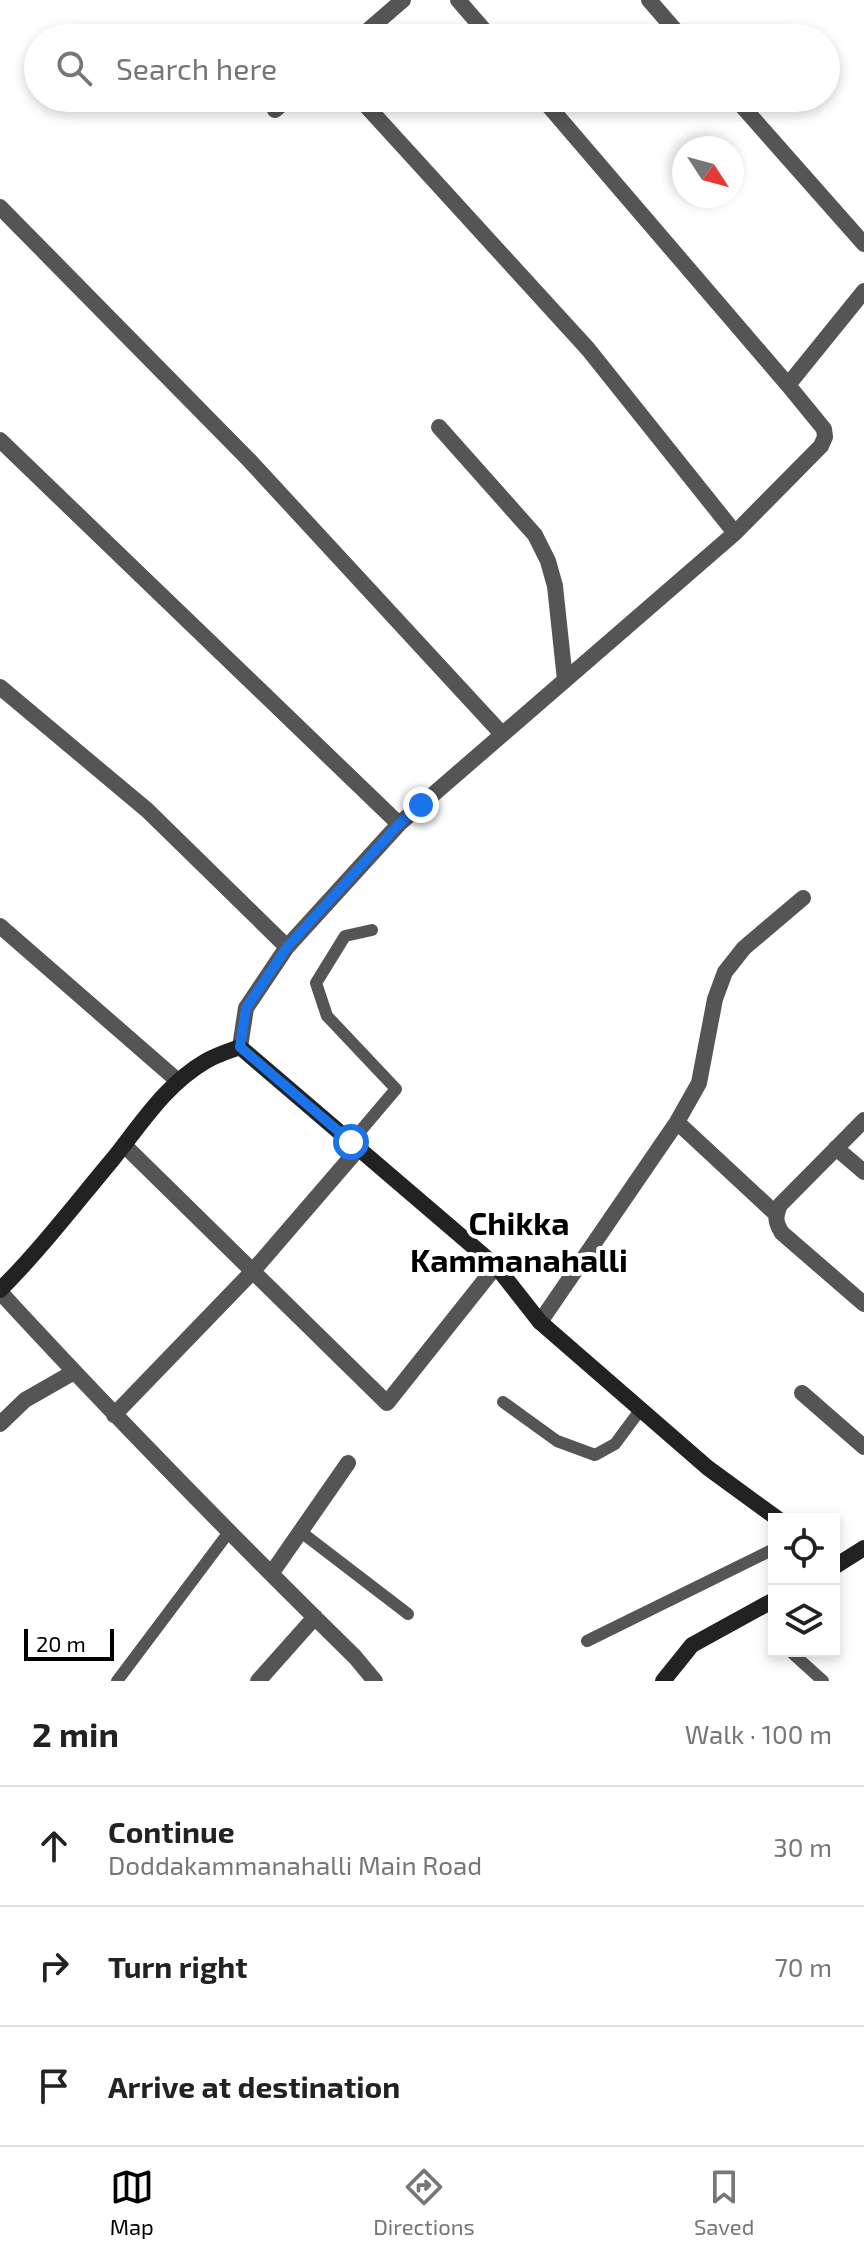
<!DOCTYPE html>
<html lang="en">
<head>
<meta charset="utf-8">
<style>
  :root { --surface:#fff; --page:#f2f2f2; --text:#222; --muted:#767676; --line:#e0e0e0; --accent:#000 }
  body { margin:0; font-family:"Exo 2",sans-serif; background:var(--page); color:var(--text) }
  .controls { position:absolute; right:24px; bottom:24px; display:grid; overflow:hidden; border-radius:0px; box-shadow:0 4px 12px #0003 }
  .controls button { width:72px; height:72px; display:grid; place-items:center; padding:0; border:0; border-bottom:2px solid var(--line); background:var(--surface); color:var(--text); font:40px sans-serif }
  .compass { position:absolute; left:672px; top:136px; width:72px; height:72px; border-radius:50%; background:var(--surface); box-shadow:0 4px 12px #0003; rotate:126deg }
  .scale { position:absolute; left:24px; bottom:20px; width:90px; box-sizing:border-box; padding-left:8px; border:4px solid #000; border-top:0; font-size:22px; line-height:28px; white-space:nowrap; color:#000; -webkit-text-stroke:6px #fff; paint-order:stroke }
  .stop { position:absolute; width:24px; height:24px; margin:-18px; border:6px solid #1a73e8; border-radius:50%; background:#fff }
  .stop.end { background:#1a73e8; border-color:#fff; box-shadow:0 2px 8px #0008 }
  .list { margin:0; padding:0; list-style:none }
  h2 { display:flex; justify-content:space-between; align-items:center; height:104px; margin:0; padding:0 32px; font-size:34px }
  h2 small { font-size:26px; font-weight:400; color:var(--muted) }
  .list li { display:grid; grid-template-columns:52px 1fr auto; gap:24px; align-items:center; box-sizing:border-box; height:120px; padding:0 32px; border-top:2px solid var(--line) }
  .list b { display:block; font-size:30px; white-space:nowrap }
  .list p { margin:0; font-size:26px; white-space:nowrap; color:var(--muted) }
  .list em { font-size:26px; font-style:normal; color:var(--muted) }
  .icon { flex:none; width:44px; height:44px; fill:none; stroke:currentColor; stroke-width:2; stroke-linecap:round; stroke-linejoin:round }
  .map { position:relative; flex:none; width:864px; height:1681px; overflow:hidden }
  .search { position:absolute; background:var(--surface); box-shadow:0 4px 12px #0003; left:24px; right:24px; top:24px; height:88px; display:flex; align-items:center; gap:20px; box-sizing:border-box; padding:0 28px; border-radius:44px; color:var(--muted); font-size:30px }
  .sheet { height:464px; background:var(--surface) }
  nav { display:flex; justify-content:space-around; align-items:center; box-sizing:border-box; height:112px; border-top:2px solid var(--line); background:var(--surface); font-size:22px; color:var(--muted) }
  nav a { display:grid; justify-items:center; gap:4px }
  nav .on { color:var(--accent) }
  .map>svg:first-child { display:block }
  .lines { fill:none; stroke-linecap:round; stroke-linejoin:round }
  .lane { stroke:#555; stroke-width:12 }
  .street { stroke:#555; stroke-width:16 }
  .secondary { stroke:#222; stroke-width:16 }
  .route { stroke:#1a73e8; stroke-width:10 }
  .labels { text-anchor:middle; dominant-baseline:central; stroke-width:8; stroke-linejoin:round; paint-order:stroke }
  .neighbourhood-label { font-size:32px; font-weight:bold; fill:#000; stroke:#fff }
</style>
</head>
<body>
<div class="map">
<svg width="864" height="1681" viewBox="0 0 864 1681">
  <rect width="100%" height="100%" fill="#fff"/>
  <g class="lines">
    <!-- lane -->
    <path class="lane" d="M351,1142L396,1089L327,1016L316,983L345,936L372,930
      M503,1402L557,1441L595,1455L615,1444L641,1409
      M301,1532L408,1614
      M587,1641L774,1549
      M790,1651L823,1681
      M117,1681L229,1532"/>
    <!-- street -->
    <path class="street" d="M458,0L491,38
      M649,0L682,38
      M359,38L403,0
      M359,98L588,349L735,533
      M735,98L864,244
      M275,110L289,98
      M0,207L249,460L502,734
      M788,385L864,291
      M439,427L535,535L548,561L555,586L565,680
      M0,440L399,824
      M0,687L147,810L287,947
      M0,926L178,1081
      M240,1047L246,1008L287,947L399,824L735,533L821,446L825,437L824,429L788,385L542,98
      M864,1120L780,1205C775,1217 775,1222 782,1233L864,1304
      M677,1122L776,1214
      M124,1145L387,1403L496,1266
      M836,1148L864,1172
      M0,1292C115,1417 234,1538 355,1657L375,1681
      M540,1322L677,1122L699,1083L715,999L725,972L744,948L803,898
      M802,1393L864,1447
      M114,1415L252,1272L359,1148
      M0,1424L25,1400L74,1372
      M271,1574L348,1463
      M258,1681L315,1617"/>
    <!-- secondary -->
    <path class="secondary" d="M0,1290C41,1249 76,1203 113,1159C141,1124 166,1084 206,1061C216,1055 229,1051 240,1047L496,1266L540,1322L708,1468L778,1519
      M834,1567L864,1548
      M663,1681L692,1645L774,1600"/>
  </g>
  <g class="lines">
    <!-- route -->
    <path class="route" d="M351,1142L240,1047L246,1008L287,947L399,824L421,805"/>
  </g>
  <g class="labels">
    <!-- neighbourhood labels -->
    <g class="neighbourhood-label">
      <text x="519" y="1222">Chikka<tspan x="519" dy="37">Kammanahalli</tspan></text>
    </g>
  </g>
</svg>
<div class="controls">
<button><svg class="icon" aria-label="locate" viewBox="0 0 24 24"><circle cx="12" cy="12" r="6"/><path d="M12 2v4M12 18v4M2 12h4M18 12h4"/></svg></button>
<button><svg class="icon" aria-label="layers" viewBox="0 0 24 24"><path d="M12 4l9 5-9 5-9-5zM3 14l9 5 9-5"/></svg></button>
</div>
<svg class="compass" viewBox="-18 -18 36 36"><path d="M0-13l5 13h-10z" fill="#e53935"/><path d="M0 13l5-13h-10z" fill="#767676"/></svg>
<div class="scale">20 m</div>
<div class="stop" style="left:351px;top:1142px"></div>
<div class="stop end" style="left:421px;top:805px"></div>
<div class="search"><svg class="icon" aria-label="search" viewBox="0 0 24 24"><circle cx="10" cy="10" r="6"/><path d="M15 15l6 6"/></svg>Search here</div>
</div>
<section class="sheet">
<h2>2 min<small>Walk · 100 m</small></h2>
<ul class="list">
<li><svg class="icon" aria-label="ahead" viewBox="0 0 24 24"><path d="M12 20V5M6 11l6-6 6 6"/></svg><div><b>Continue</b><p>Doddakammanahalli Main Road</p></div><em>30 m</em></li>
<li><svg class="icon" aria-label="right" viewBox="0 0 24 24"><path d="M7 20v-9h11M14 6l5 5-5 5"/></svg><div><b>Turn right</b></div><em>70 m</em></li>
<li><svg class="icon" aria-label="arrive" viewBox="0 0 24 24"><path d="M6 21V4h12l-3 4 3 4H6"/></svg><div><b>Arrive at destination</b></div></li>
</ul>
</section>
<nav>
<a class="on"><svg class="icon" aria-label="map" viewBox="0 0 24 24"><path d="M3 6l6-2 6 2 6-2v14l-6 2-6-2-6 2zM9 4v14M15 6v14"/></svg>Map</a>
<a><svg class="icon" aria-label="directions" viewBox="0 0 24 24"><path d="M12 3l9 9-9 9-9-9zM9 14v-3h6M13 9l2 2-2 2"/></svg>Directions</a>
<a><svg class="icon" aria-label="saved" viewBox="0 0 24 24"><path d="M7 4h10v16l-5-4-5 4z"/></svg>Saved</a>
</nav>
</body>
</html>
